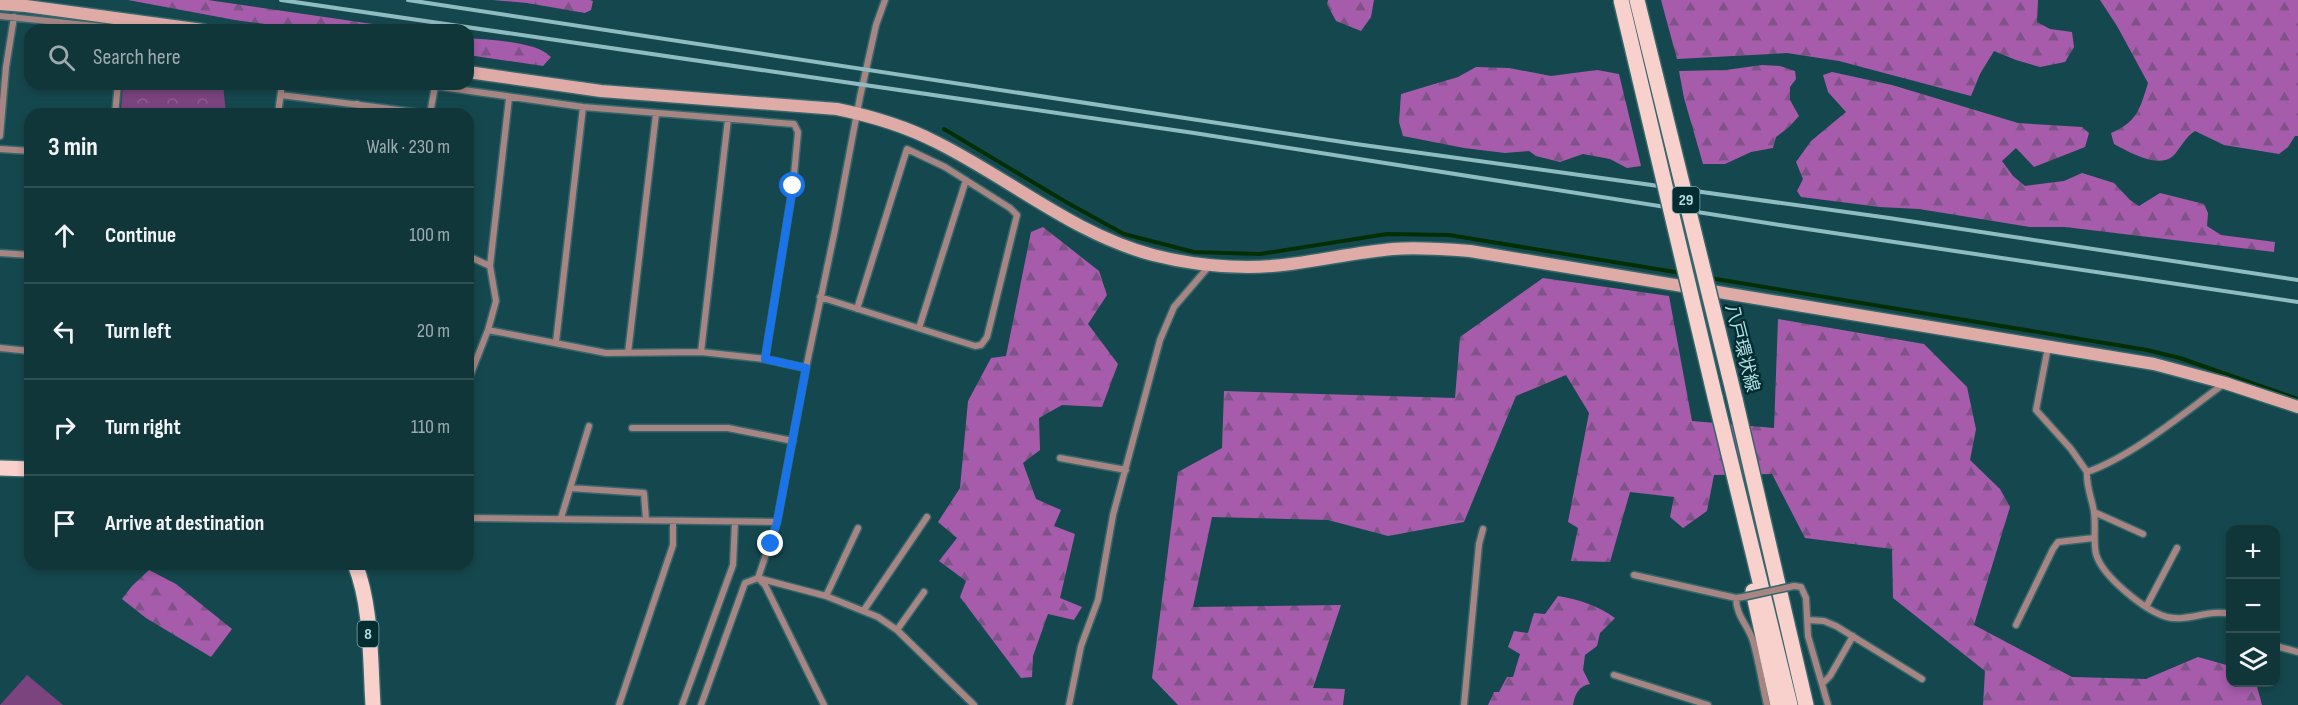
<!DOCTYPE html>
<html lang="en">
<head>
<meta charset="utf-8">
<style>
  :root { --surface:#10363a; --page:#1e4145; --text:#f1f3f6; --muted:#9cabaf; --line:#305054 }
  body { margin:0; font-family:"Sofia Sans Condensed","Noto Sans JP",sans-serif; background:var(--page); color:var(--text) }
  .controls { position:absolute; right:18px; bottom:18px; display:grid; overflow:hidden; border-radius:12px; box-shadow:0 3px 9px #0003 }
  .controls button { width:54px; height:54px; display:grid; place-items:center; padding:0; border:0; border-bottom:2px solid var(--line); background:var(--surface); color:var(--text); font:30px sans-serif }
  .stop { position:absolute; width:18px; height:18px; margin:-14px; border:4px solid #1a73e8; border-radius:50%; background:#fff }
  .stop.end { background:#1a73e8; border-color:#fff; box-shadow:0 2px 6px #0008 }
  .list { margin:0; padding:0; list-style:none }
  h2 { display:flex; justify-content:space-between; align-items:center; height:78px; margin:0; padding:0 24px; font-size:26px }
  h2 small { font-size:20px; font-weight:400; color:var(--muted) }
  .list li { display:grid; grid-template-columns:39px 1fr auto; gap:18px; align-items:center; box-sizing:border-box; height:96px; padding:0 24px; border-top:2px solid var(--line) }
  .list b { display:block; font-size:22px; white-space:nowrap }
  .list em { font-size:20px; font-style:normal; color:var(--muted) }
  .icon { flex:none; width:33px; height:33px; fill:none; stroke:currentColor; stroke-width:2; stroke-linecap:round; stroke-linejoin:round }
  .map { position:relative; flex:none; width:2298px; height:705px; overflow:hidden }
  .search { position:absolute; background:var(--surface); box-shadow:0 3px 9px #0003; left:24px; top:24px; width:450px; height:66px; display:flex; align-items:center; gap:15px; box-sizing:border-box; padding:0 21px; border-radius:18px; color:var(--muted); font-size:22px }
  .panel { position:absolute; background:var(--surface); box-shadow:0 3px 9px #0003; left:24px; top:108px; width:450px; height:462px; border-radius:18px }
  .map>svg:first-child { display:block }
  .green { fill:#7b447f }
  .forest { fill:url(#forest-firs) }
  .park { fill:url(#park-crowns) }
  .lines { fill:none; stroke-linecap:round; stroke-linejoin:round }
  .stream { stroke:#002f05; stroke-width:4 }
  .street-casing { stroke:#35666c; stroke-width:9 }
  .secondary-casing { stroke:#35666c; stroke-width:15 }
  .primary-casing { stroke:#35666c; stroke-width:18 }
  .street { stroke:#a68582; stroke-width:6 }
  .secondary { stroke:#dfaba6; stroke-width:12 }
  .primary { stroke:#f8d0cc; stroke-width:15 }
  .rail { stroke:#8fbcc1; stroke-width:4 }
  .street-bridge-casing { stroke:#35666c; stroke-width:9; stroke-linecap:butt }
  .primary-bridge-casing { stroke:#35666c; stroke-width:18; stroke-linecap:butt }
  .street-bridge { stroke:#a68582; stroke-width:6 }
  .primary-bridge { stroke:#f8d0cc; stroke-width:15 }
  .route { stroke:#1a73e8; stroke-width:8 }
  .labels { text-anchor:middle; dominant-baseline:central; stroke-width:5; stroke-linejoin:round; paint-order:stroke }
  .shield { fill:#022d31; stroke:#7ea9ae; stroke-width:1.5 }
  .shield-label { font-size:16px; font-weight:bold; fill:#b3dee3 }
  .street-label { font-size:18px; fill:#b3dee3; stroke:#022d31 }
</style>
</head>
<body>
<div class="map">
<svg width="2298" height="705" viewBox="0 0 2298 705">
  <defs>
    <pattern id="forest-firs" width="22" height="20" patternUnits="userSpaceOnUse" patternTransform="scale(1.5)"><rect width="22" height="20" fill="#a75cab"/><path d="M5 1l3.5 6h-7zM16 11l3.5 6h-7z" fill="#7f5387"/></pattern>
    <pattern id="park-crowns" width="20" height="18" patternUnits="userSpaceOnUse" patternTransform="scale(1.5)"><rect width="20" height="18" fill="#7b447f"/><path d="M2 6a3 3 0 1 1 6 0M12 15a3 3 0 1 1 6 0" fill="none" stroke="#8b5f91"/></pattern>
  </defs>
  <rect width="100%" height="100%" fill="#15484e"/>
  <!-- green -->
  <path class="green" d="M27,675L63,705H0Z"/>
  <!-- forest -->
  <path class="forest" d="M128,0H208L414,30H308L235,20Z
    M492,0H590L593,1L591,10L585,13L527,3Z
    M1328,0H1374L1371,17L1361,31L1336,21L1327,4Z
    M1661,0H2038L2037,22L2050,29L2072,32L2074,47L2065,62L2040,67L2016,60L1994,51L1980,74L1971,96L1839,61L1787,53L1677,59Z
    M2100,0H2298V136H2295L2288,147L2279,154L2224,145L2195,131C2185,137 2181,148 2173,156C2158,169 2129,152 2114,144L2111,133C2137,122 2140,109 2148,83L2117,26Z
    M468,38C489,40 537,41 551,57L543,66L468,55Z
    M1762,65L1780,66L1795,71L1796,79L1790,87V100L1799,116L1789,127L1776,137L1773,148L1751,152L1725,164H1703L1684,98L1679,71L1726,70Z
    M1476,67L1509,68L1551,76L1597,70L1619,74L1641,166L1627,168L1610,159L1583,154L1560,162L1536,156L1529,151L1505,153L1464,148L1403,136L1399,122L1401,94L1458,77Z
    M1832,72L1892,85L2018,123L2082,127L2089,133L2085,147L2034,167L2016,148L2002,161L2013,176L2025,186L2064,181L2082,173L2114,183L2130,200L2139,206L2160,193L2204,204L2208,213L2207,226L2221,235L2275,242L2274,252L2065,227H2030L1919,209L1880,207L1801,197L1797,191L1803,179L1796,162L1811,141L1846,112L1828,92L1823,75Z
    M1043,227L1099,271L1107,295L1088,324L1118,364L1102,407L1062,405L1039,418L1040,450L1023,463L1036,499L1061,510L1054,526L1075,534L1060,598L1082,607L1074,620L1048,614L1033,656L1032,677L1021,678L960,597L966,581L939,561L957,538L938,522L960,488L968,401L991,358L1006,356L1031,232Z
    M1543,278L1669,296L1692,421L1774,428L1778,319L1924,344L1967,387L1976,429L1970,460L2000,489L2010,507L1974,625L2072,677L2146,679L2198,657L2230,666V682L2256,683L2262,705H1983L1985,671L1893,598L1892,549L1805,538L1772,474L1714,475L1707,511L1683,528L1670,517L1674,497L1630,492L1610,562L1571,561L1578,528L1568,522L1589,413L1566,375L1516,396L1464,522L1388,536L1328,520L1212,517L1193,607L1341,605L1313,688L1345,689L1343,705H1178L1152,678L1178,472L1222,448L1224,391L1455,398L1460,337Z
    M149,570L176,584L232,629L211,657L146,618L122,599L132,586Z
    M1558,596C1580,600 1597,605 1615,618L1600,633L1597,646L1585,655L1583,670L1590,684C1579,686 1575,694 1573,705H1488L1494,692H1499L1507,677H1513L1520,654L1508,647L1514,631L1528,633L1534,613L1545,614Z"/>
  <!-- park -->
  <path class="park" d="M123,84H223L226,114H174L121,110Z"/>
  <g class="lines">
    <!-- stream -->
    <path class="stream" d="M944,129L1066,202L1124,234L1194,252L1260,254L1387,234L1449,235L1681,273
      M1710,278L2147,350L2180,358L2298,399"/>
    <!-- street casing -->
    <g class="street-casing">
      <path id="street" d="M0,16L114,28L119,30
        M281,95L430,114
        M115,114L118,84
        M278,114L282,84
        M356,114L357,104
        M430,114L435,86L583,107L794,124L798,132L793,186L765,359
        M0,136L6,67L14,17
        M0,149L30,151
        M0,253L30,255
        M468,256L490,266
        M820,297L975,346L981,345L987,337L1017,215L1010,208L945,167L907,149L857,309
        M919,328L966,180
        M488,330L606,353L701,352L765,359L806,368
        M556,342L583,107
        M2048,347L2036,410L2071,449L2087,472C2086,487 2092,498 2094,512C2096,526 2093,540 2096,554C2102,576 2145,611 2167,617C2188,622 2209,609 2230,614
        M0,348L30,351
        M701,352L728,119
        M628,353L656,114
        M468,381L488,330L496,301L490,266L509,98
        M632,428H728L793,441
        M1060,458L1126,470
        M2087,472C2133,456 2185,412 2225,383
        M570,488L644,493L646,520
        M2094,512L2143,534
        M468,518L777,522
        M561,518L589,426
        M1634,575L1736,598
        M1794,586L1801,587L1806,598L1808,636L1828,705
        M826,596L858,528
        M1743,597L1736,598C1736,616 1748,625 1753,641C1759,662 1762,684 1767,705
        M2146,607L2177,548
        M864,610L927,517
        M1809,620L1824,621L1836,626L1922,679
        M2016,625L2053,549L2058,542L2094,538
        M897,630L924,592
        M2276,646L2298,652
        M1614,675L1708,705
        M1822,684L1830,676L1853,636
        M619,705L673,545V521
        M682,705L733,565L735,522
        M701,705L745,583L758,578L826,596L878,617L897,630L974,705
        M824,705L765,585L758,578L777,522L806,368L835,230L860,97L876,25L885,0
        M1069,705L1081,646L1098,600L1113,515L1160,340L1174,307L1210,265
        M1464,705L1479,544L1483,529"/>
    </g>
    <!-- secondary casing -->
    <g class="secondary-casing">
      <path id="secondary" d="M0,4L26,6L203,30
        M468,72L601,91L837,109C871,116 905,126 936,142C1009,178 1073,234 1153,255C1184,263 1217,267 1248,267C1297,267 1345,253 1393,249C1419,247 1445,249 1470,251L2154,364L2225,383L2298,407"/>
    </g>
    <!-- primary casing -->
    <g class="primary-casing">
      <path id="primary" d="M1715,397L1790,705
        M1735,399L1806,705
        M0,468L30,469
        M355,564C372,607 370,659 373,705
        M1753,591L1778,705"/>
    </g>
    <!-- street -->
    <use href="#street" class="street"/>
    <!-- secondary -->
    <use href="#secondary" class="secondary"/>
    <!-- primary -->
    <use href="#primary" class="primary"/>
    <!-- rail -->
    <path class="rail" d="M281,0L1194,133L1780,225L2298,302
      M408,0L1356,144L1889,218L2298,280"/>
    <!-- street-bridge casing -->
    <g class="street-bridge-casing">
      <path id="street-bridge" d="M1743,597L1794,586"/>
    </g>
    <!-- primary-bridge casing -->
    <g class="primary-bridge-casing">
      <path id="primary-bridge" d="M1621,0L1715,397
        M1637,0L1735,399"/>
    </g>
    <!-- street-bridge -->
    <use href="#street-bridge" class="street-bridge"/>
    <!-- primary-bridge -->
    <use href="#primary-bridge" class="primary-bridge"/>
  </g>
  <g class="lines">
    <!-- route -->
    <path class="route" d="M771,544L777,522L806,368L765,359L793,186"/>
  </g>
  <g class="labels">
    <!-- shield labels -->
    <g class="shield">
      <rect x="1672.5" y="187" width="27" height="26" rx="4.5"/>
      <rect x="357.5" y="621" width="21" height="26" rx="4.5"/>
    </g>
    <g class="shield-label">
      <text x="1686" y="200">29</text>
      <text x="368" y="634">8</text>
    </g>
    <!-- street labels -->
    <g class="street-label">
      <text transform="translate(1742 348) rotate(76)">八戸環状線</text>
    </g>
  </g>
</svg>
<div class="controls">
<button>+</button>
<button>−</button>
<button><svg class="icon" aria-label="layers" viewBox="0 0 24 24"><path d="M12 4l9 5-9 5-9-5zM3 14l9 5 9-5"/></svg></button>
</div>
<div class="stop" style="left:793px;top:186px"></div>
<div class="stop end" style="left:771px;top:544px"></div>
<div class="search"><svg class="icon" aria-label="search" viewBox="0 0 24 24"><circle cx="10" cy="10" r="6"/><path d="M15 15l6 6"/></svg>Search here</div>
<section class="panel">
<h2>3 min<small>Walk · 230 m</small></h2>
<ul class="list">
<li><svg class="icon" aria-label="ahead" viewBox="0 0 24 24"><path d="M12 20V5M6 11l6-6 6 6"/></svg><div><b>Continue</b></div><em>100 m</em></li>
<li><svg class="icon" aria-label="left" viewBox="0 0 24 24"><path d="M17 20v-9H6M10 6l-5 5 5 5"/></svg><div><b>Turn left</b></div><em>20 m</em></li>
<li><svg class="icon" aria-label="right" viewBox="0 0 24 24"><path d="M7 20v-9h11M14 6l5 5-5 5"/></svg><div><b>Turn right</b></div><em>110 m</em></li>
<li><svg class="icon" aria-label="arrive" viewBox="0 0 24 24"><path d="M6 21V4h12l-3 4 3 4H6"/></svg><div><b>Arrive at destination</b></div></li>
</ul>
</section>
</div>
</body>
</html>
